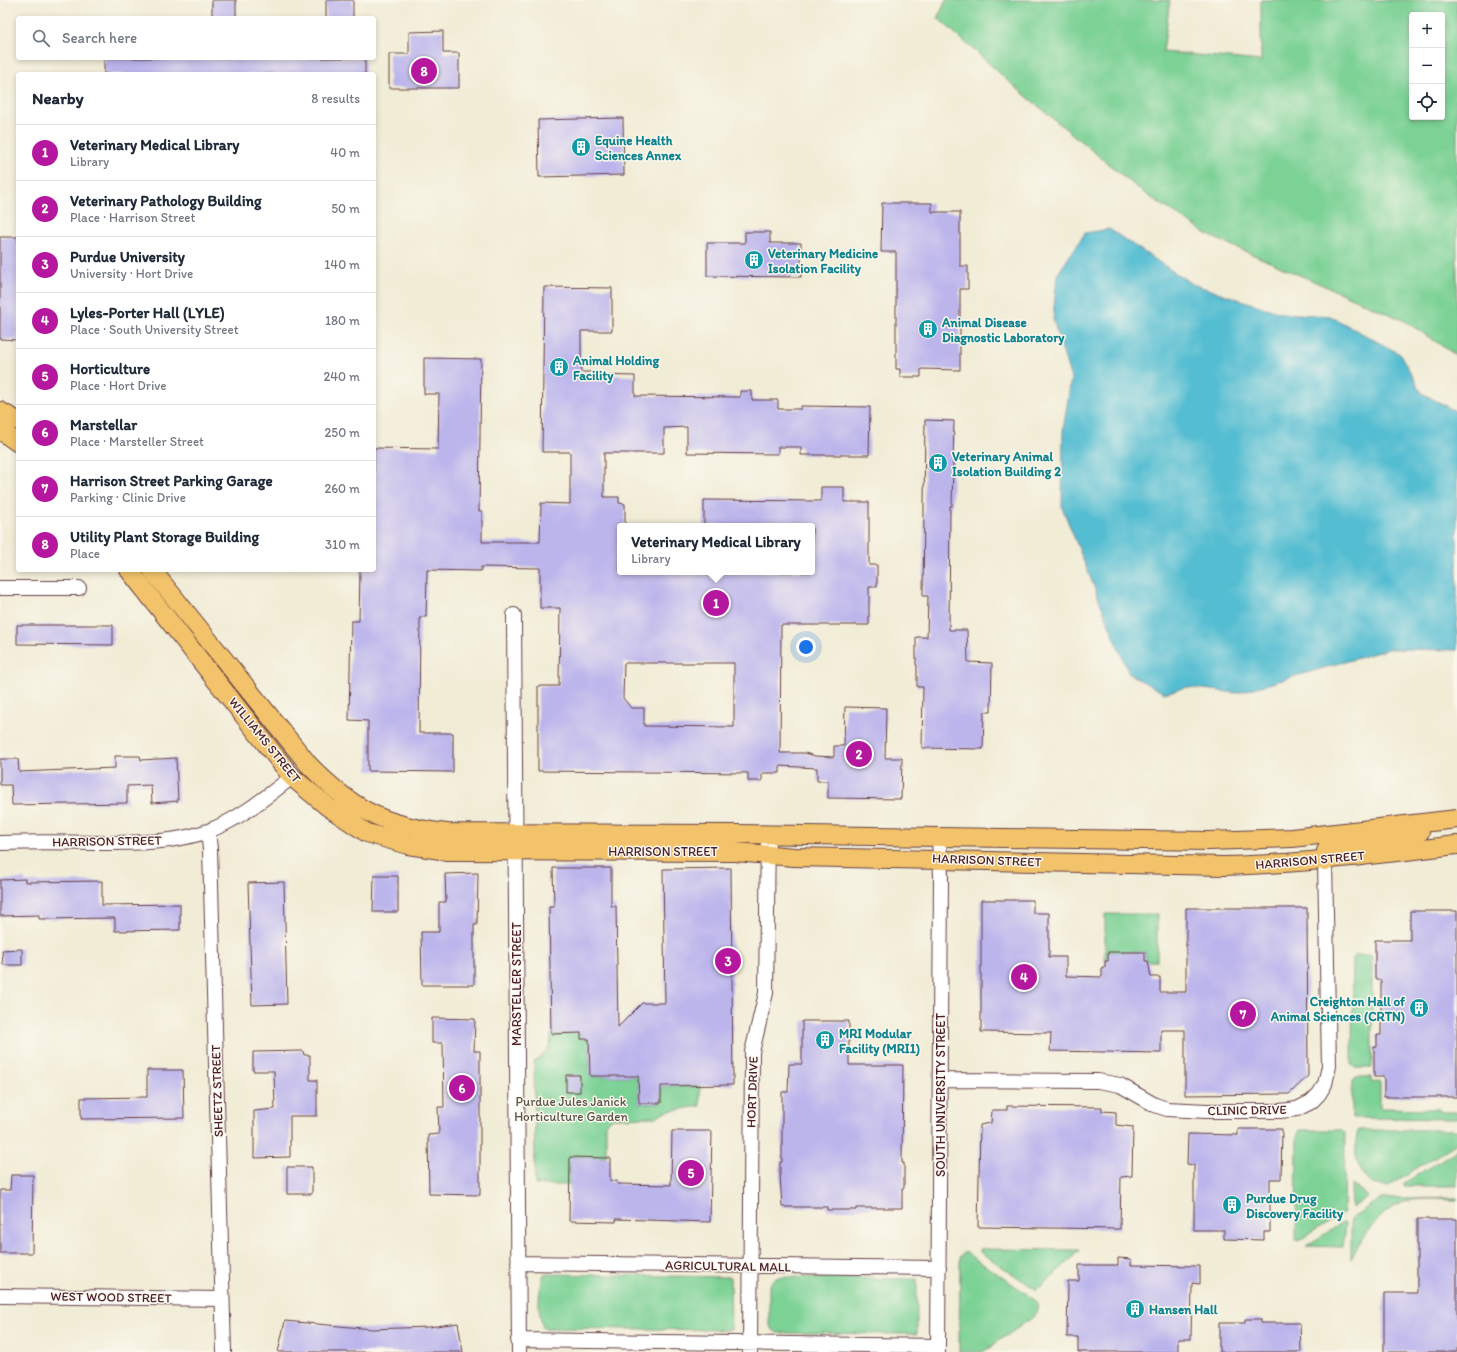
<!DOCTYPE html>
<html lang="en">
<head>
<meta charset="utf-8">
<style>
  :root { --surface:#fff; --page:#f2f2f3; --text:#1f2937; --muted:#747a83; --line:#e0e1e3; --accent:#b5179e }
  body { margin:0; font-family:Itim,sans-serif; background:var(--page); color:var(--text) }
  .controls { position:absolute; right:12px; top:12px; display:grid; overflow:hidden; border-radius:4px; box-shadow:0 2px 6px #0003 }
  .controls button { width:36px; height:36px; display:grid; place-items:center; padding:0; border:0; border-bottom:1px solid var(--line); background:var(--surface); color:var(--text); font:20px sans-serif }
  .you { position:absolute; left:806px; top:647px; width:14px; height:14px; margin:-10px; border:3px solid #fff; border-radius:50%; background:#1a73e8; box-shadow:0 0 0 6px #1a73e833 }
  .badge { display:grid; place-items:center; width:26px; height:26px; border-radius:50%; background:var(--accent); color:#fff; font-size:13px; font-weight:700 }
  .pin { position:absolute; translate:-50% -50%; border:2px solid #fff; box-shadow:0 1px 4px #0006 }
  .popup { position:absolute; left:617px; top:523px; width:198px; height:52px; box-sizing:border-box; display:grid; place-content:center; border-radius:4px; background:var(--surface); filter:drop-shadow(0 1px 3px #0005); font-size:13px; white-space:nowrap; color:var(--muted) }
  .popup b { font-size:15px; color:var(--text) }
  .popup::after { content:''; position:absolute; left:50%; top:100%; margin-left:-8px; border:8px solid transparent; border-top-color:var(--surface) }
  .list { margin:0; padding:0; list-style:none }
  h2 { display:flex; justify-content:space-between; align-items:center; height:52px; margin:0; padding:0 16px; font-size:17px }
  h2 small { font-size:13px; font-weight:400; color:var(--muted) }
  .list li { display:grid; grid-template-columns:26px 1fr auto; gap:12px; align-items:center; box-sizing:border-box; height:56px; padding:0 16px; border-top:1px solid var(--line) }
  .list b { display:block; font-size:15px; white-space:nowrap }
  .list p { margin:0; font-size:13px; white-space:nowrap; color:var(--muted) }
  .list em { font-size:13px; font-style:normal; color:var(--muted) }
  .icon { flex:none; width:22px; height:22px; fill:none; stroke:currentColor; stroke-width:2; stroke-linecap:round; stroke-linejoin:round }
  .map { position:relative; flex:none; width:1457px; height:1352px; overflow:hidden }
  .search { position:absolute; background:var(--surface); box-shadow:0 2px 6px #0003; left:16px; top:16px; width:360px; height:44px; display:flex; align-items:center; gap:10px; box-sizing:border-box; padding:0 14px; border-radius:4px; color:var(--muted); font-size:15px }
  .panel { position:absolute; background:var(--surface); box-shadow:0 2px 6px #0003; left:16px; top:72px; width:360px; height:500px; border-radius:4px }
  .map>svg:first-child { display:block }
  .green { fill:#7bd195; stroke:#627860; fill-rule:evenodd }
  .water { fill:#54bdd1; stroke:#4f6e7e }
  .building { fill:#bcb5ec; fill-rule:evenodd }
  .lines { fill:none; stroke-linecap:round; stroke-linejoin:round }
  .minor-casing { stroke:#633e45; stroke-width:16 }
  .major-casing { stroke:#633e45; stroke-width:20 }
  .minor { stroke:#fff; stroke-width:14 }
  .major { stroke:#f2c36a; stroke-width:18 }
  .labels { text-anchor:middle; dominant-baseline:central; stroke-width:3; stroke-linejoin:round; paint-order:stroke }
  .culture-label { font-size:13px; font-weight:bold; fill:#0d838f; stroke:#fbf7ec; text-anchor:start }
  .street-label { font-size:13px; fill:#4a1f2b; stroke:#fbf7ec }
  .park-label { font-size:13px; fill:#59544b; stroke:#fbf7ec }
</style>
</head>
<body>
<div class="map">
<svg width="1457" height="1352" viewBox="0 0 1457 1352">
  <rect width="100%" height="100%" fill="#fbf7ec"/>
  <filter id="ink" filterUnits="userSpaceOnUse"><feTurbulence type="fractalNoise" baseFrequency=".025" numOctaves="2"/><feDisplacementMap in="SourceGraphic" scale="8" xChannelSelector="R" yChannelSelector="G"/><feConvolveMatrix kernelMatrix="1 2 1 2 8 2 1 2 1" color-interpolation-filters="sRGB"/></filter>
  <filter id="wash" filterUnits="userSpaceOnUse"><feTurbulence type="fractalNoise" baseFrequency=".012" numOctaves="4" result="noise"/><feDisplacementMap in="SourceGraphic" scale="16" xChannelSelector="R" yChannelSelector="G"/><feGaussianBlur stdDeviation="0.9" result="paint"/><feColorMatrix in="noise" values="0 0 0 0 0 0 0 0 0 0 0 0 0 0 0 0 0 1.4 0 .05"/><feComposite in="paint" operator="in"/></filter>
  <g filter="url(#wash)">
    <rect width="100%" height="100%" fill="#f1ecd6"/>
    <!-- green -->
    <path class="green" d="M946,0H1170L1163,52L1261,61V0H1457V356L1405,321L1210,236L1141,191L1014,86L938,18ZM1412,15H1442V117H1412Z
      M1105,914H1157V961H1145V952H1108V961H1105Z
      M1355,955H1372V1068H1355L1352,1065L1353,958Z
      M581,1033V1039H626L589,1046L590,1076H643L638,1078L639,1103H661V1086H700V1106L664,1112L656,1117L613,1118L606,1124V1157H570V1185H535L534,1062C546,1055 551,1047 551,1034Z
      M1355,1077H1371V1081L1380,1082V1108L1439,1109L1441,1112H1457V1119L1352,1118V1080Z
      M1300,1130H1342L1345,1133L1344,1212L1298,1241L1296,1240L1297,1136Z
      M1358,1130H1457V1143L1388,1186C1357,1189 1352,1154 1358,1130Z
      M1457,1150V1186H1404V1183Z
      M1352,1185L1369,1196L1352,1208L1351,1186Z
      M1457,1198V1200C1443,1200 1428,1198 1414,1200C1382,1205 1366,1233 1351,1258V1218L1381,1199Z
      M1342,1223H1345L1343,1247L1306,1246Z
      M980,1249L1079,1250V1252L1037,1290L980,1252Z
      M965,1252L1033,1298C1040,1304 1038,1312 1032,1318L983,1352H959L960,1256Z
      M544,1274L730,1277L731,1330L543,1328C537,1309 538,1293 544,1274Z
      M779,1277L917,1279V1334L777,1333L771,1328L769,1323V1285L774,1279Z"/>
    <!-- water -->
    <path class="water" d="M1109,229L1192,284L1281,313L1330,316L1400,354L1422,393L1457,412V650L1389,649L1237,693L1187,687L1164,693L1129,674L1062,507L1063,431L1071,379L1053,319L1057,275L1085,233Z"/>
    <g id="blocks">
      <!-- building -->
      <path class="building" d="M212,0H236V18H212Z
        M326,0H353V18H326Z
        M443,31V53H459V88H389V54H409V32Z
        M104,58H365V74H104Z
        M623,118L624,175L539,177L538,120Z
        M882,203H932V212H960V266H968V289H960V370L921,369V377H900V369H896V252H881Z
        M745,232H770V243H801V277L707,276V243H745Z
        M0,237H18V340L0,339Z
        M544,287L612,288V331H581V372H596V375L635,376V396L740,397V391H752V400H778V409H801V406L870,407L869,455H801V447H778V454L687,453V427L664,428V453H604V497H619V503L625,504V526H620V572H812V526H704V500L821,501V487H844V502H869V565H877V587H869V625H781L780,753H805L815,756L834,757V746H844L845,707L886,708L885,758H902L901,799L828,798V781H817V768L780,766V773H762V781H748V773L538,771V686H559L560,608H540V568L481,567V571L427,570L426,617H420L419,733H453V772L368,771V721L349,720L351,621H359L360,570H374V448L438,449L439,394H424V358L481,359L479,511H482V542H540L541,503L570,504V452H542ZM624,663H734V727L644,726V708H631L623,698Z
        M925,420L954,421L952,506H950L949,630H967L968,662L992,663L991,712H984L983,749L922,748L923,687H917V665H916V637H927L928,596H923Z
        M17,625H113V645L17,644Z
        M115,756H140L141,760L176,758L178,801L152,803L151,785L127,786V803L12,805L11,785H0V759H18L19,772L115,768Z
        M553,868H611V906H616L618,1027L642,1003H665L663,869L731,868L733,1085L661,1086V1103H639L638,1076H590L589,1039H581V1033L551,1034L549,907H554Z
        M478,873L477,925H474V985H422L421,932H439V902H446L445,874Z
        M374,876H398V912H373Z
        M25,879V882L102,881V905L180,904V930L115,931V918L39,919V915L0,916V880Z
        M284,882L287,1004L252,1005L248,883Z
        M981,900H1033V913H1049V957H1066V976L1102,977V967H1105V961H1108V952H1145V961H1148L1151,977H1160V992H1186V908H1307L1308,1076L1289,1094L1185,1095V1030H1161V1053L1050,1051L1051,1033L981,1032Z
        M1410,911H1457V1097H1384V1077H1374V1047H1377V1035H1381V981L1375,978V940H1410Z
        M22,949V965H3L2,950Z
        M432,1018L475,1019L474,1051H480V1195L429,1194L428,1135L439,1134L438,1107H444L443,1043H432Z
        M802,1021H849V1065H903L902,1163H904V1188H902V1208H856V1210H827V1207H782L780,1175V1162H782V1092H788L789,1064H802Z
        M303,1051L304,1055H310V1080H317V1116H290V1157L254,1158V1111L275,1109L274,1071H253V1052Z
        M147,1070H183L184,1118L81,1119V1098L147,1097Z
        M566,1075H580V1092H566Z
        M1007,1106L1102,1107V1111L1116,1112V1125L1133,1127L1132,1176L1121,1177L1120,1229L978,1227L980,1125L991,1123L992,1110H1007Z
        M1238,1129H1282L1281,1179H1270V1232H1264V1240L1224,1239V1230H1194V1165L1187,1164L1188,1134L1238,1135Z
        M672,1131H712L710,1222L616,1219V1222L569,1221L570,1157L610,1158V1181H617V1184L671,1185Z
        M287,1167H312V1194H287Z
        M11,1175H33L32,1253H0V1190H10Z
        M1417,1219H1457V1352H1384V1293H1417Z
        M1118,1258L1131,1259V1265L1200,1266V1284L1192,1283L1191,1339H1178V1352H1078V1337H1067L1068,1281H1079V1265H1118Z
        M1245,1319H1261V1323H1300L1301,1352H1219V1323H1245Z
        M285,1321L372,1329L429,1327L458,1323L463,1352H278Z"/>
    </g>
  </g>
  <g filter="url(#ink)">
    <use href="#blocks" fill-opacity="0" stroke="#633e45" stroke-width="1"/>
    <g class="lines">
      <!-- minor casing -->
      <g class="minor-casing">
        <path id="minor" d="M0,588H79
          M514,615L519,1352
          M208,831L210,849L224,1352
          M0,843C31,842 63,842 94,843C132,843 172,844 208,831C240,819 266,797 292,777
          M940,1080L1098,1081L1120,1085L1155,1105L1167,1109L1207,1111H1280L1297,1109L1311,1102L1319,1094L1325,1084L1329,1066L1325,861
          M518,1263L939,1268
          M0,1296L222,1299
          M518,1340L938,1346
          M750,1352L752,1052L766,993L768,834
          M938,1352L941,876L939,838"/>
      </g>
      <!-- major casing -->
      <g class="major-casing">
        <path id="major" d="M0,411L18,421
          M0,430L18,443
          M129,570L292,777L328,807L367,833L408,845L447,851L735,852L794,857L1223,866C1302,864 1379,854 1457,845
          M152,570L309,765C353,810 384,826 447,833L738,834L1209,841L1292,838L1457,819
          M1325,861L1326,851L1332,847L1394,840L1420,832"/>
      </g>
      <!-- minor -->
      <use href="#minor" class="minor"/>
      <!-- major -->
      <use href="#major" class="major"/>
    </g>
  </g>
  <!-- icons -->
  <defs>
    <g id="building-disc" transform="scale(1)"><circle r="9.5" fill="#0f9aa8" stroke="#fbf7ec"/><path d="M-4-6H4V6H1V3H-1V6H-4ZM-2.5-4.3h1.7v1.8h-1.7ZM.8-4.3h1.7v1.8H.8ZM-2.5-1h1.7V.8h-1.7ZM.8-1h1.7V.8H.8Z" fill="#fff"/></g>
  </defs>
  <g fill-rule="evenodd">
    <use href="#building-disc" x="581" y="147"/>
    <use href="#building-disc" x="754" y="260"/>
    <use href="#building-disc" x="928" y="329"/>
    <use href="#building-disc" x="559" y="367"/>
    <use href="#building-disc" x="938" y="463"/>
    <use href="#building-disc" x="1419" y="1008"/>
    <use href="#building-disc" x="825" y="1040"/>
    <use href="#building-disc" x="1232" y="1205"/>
    <use href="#building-disc" x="1135" y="1309"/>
  </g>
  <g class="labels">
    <!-- culture labels -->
    <g class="culture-label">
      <text x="595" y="140">Equine Health<tspan x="595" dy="15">Sciences Annex</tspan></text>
      <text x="768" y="253">Veterinary Medicine<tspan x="768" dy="15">Isolation Facility</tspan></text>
      <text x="942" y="322">Animal Disease<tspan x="942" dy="15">Diagnostic Laboratory</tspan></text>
      <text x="573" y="360">Animal Holding<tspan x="573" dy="15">Facility</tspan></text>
      <text x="952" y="456">Veterinary Animal<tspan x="952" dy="15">Isolation Building 2</tspan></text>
      <text x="1405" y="1001" text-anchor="end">Creighton Hall of<tspan x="1405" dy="15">Animal Sciences (CRTN)</tspan></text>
      <text x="839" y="1033">MRI Modular<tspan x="839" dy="15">Facility (MRI1)</tspan></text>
      <text x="1246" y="1198">Purdue Drug<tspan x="1246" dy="15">Discovery Facility</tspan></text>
      <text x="1149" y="1309">Hansen Hall</text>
    </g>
    <!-- street labels -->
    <g class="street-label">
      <text transform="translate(265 740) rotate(51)">WILLIAMS STREET</text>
      <text transform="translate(107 841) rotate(-1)">HARRISON STREET</text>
      <text x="663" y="851">HARRISON STREET</text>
      <text transform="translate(987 860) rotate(2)">HARRISON STREET</text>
      <text transform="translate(1310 860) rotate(-5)">HARRISON STREET</text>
      <text transform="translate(516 984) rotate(-90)">MARSTELLER STREET</text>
      <text transform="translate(217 1091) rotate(-92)">SHEETZ STREET</text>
      <text transform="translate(752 1092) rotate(-88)">HORT DRIVE</text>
      <text transform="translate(940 1095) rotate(-90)">SOUTH UNIVERSITY STREET</text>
      <text transform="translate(1247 1110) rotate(-1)">CLINIC DRIVE</text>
      <text transform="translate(728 1266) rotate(1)">AGRICULTURAL MALL</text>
      <text transform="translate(111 1297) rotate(1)">WEST WOOD STREET</text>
    </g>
    <!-- park labels -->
    <g class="park-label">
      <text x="571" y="1101">Purdue Jules Janick<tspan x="571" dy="15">Horticulture Garden</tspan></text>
    </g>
  </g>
</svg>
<div class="controls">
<button>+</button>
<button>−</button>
<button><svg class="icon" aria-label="locate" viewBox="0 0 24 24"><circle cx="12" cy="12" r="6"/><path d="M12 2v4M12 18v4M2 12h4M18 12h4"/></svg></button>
</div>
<div class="you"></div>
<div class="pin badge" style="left:716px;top:603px">1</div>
<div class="popup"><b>Veterinary Medical Library</b>Library</div>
<div class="pin badge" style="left:859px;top:754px">2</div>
<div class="pin badge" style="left:728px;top:961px">3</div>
<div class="pin badge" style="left:1024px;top:977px">4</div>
<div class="pin badge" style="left:691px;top:1173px">5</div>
<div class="pin badge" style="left:462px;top:1088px">6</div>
<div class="pin badge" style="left:1243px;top:1014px">7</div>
<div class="pin badge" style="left:424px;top:71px">8</div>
<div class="search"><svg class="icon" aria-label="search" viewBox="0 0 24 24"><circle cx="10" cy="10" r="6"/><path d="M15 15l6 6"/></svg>Search here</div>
<section class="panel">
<h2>Nearby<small>8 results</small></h2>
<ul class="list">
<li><span class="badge">1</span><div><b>Veterinary Medical Library</b><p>Library</p></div><em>40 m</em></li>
<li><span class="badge">2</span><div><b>Veterinary Pathology Building</b><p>Place · Harrison Street</p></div><em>50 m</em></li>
<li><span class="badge">3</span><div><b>Purdue University</b><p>University · Hort Drive</p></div><em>140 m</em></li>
<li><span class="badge">4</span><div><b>Lyles-Porter Hall (LYLE)</b><p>Place · South University Street</p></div><em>180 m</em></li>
<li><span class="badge">5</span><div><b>Horticulture</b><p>Place · Hort Drive</p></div><em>240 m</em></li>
<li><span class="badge">6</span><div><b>Marstellar</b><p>Place · Marsteller Street</p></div><em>250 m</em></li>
<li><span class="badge">7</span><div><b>Harrison Street Parking Garage</b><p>Parking · Clinic Drive</p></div><em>260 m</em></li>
<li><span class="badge">8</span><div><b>Utility Plant Storage Building</b><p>Place</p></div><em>310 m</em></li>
</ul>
</section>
</div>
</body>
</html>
